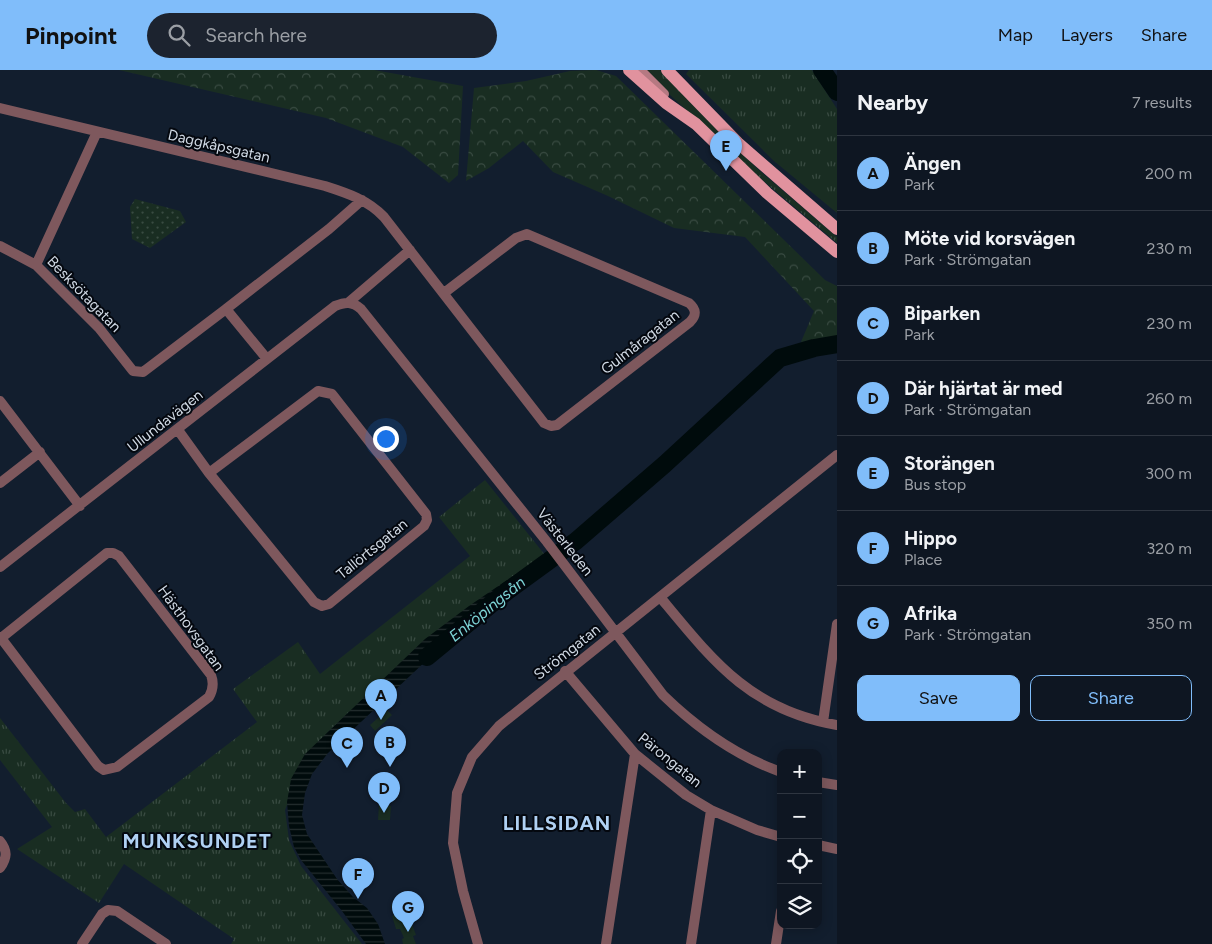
<!DOCTYPE html>
<html lang="en">
<head>
<meta charset="utf-8">
<style>
  :root { --surface:#0e1622; --page:#1c232f; --text:#f1f3f6; --muted:#9b9fa5; --line:#2e3540; --accent:#80bdfa }
  body { margin:0; font-family:Figtree,sans-serif; background:var(--page); color:var(--text) }
  .controls { position:absolute; right:15px; bottom:15px; display:grid; overflow:hidden; border-radius:10px; box-shadow:0 2px 12px #0003 }
  .controls button { width:45px; height:45px; display:grid; place-items:center; padding:0; border:0; border-bottom:1px solid var(--line); background:var(--surface); color:var(--text); font:25px sans-serif }
  .you { position:absolute; left:385px; top:368px; width:18px; height:18px; margin:-12px; border:4px solid #fff; border-radius:50%; background:#1a73e8; box-shadow:0 0 0 8px #1a73e833 }
  .badge { display:grid; place-items:center; width:32px; height:32px; border-radius:50%; background:var(--accent); color:#111; font-size:16px; font-weight:700 }
  .pin { position:absolute; translate:-50% -41px; filter:drop-shadow(0 1px 2px #0008) }
  .pin::after { content:''; position:absolute; top:26px; width:18px; height:15px; background:inherit; clip-path:polygon(0 0,100% 0,50% 100%) }
  .list { margin:0; padding:0; list-style:none }
  h2 { display:flex; justify-content:space-between; align-items:center; height:65px; margin:0; padding:0 20px; font-size:21px }
  h2 small { font-size:16px; font-weight:400; color:var(--muted) }
  .list li { display:grid; grid-template-columns:32px 1fr auto; gap:15px; align-items:center; box-sizing:border-box; height:75px; padding:0 20px; border-top:1px solid var(--line) }
  .list b { display:block; font-size:19px; white-space:nowrap }
  .list p { margin:0; font-size:16px; white-space:nowrap; color:var(--muted) }
  .list em { font-size:16px; font-style:normal; color:var(--muted) }
  .actions { display:flex; gap:10px; padding:15px 20px }
  .actions a { flex:1; padding:11px 0; border:1px solid var(--accent); border-radius:10px; text-align:center; font-size:18px; color:var(--accent) }
  .actions .main { background:var(--accent); color:#111 }
  .icon { flex:none; width:28px; height:28px; fill:none; stroke:currentColor; stroke-width:2; stroke-linecap:round; stroke-linejoin:round }
  .map { position:relative; flex:none; width:837px; height:874px; overflow:hidden }
  header { display:flex; align-items:center; gap:30px; box-sizing:border-box; height:70px; padding:0 25px; background:var(--accent); color:#111 }
  header strong { font-size:24px }
  nav { display:flex; gap:28px; margin-inline-start:auto; font-size:18px }
  .search { width:350px; height:45px; background:var(--page); display:flex; align-items:center; gap:12px; box-sizing:border-box; padding:0 18px; border-radius:28px; color:var(--muted); font-size:19px }
  main { display:flex }
  aside { flex:1; background:var(--surface) }
  .map>svg:first-child { display:block }
  .grass { fill:url(#grass-tufts) }
  .forest { fill:url(#forest-crowns) }
  .park { fill:url(#park-dots) }
  .garden { fill:#192d22 }
  .water { fill:url(#water-rules) }
  .lines { fill:none; stroke-linecap:round; stroke-linejoin:round }
  .river { stroke:#000b0c; stroke-width:18 }
  .street { stroke:#7e585d; stroke-width:10 }
  .secondary { stroke:#b67982; stroke-width:10 }
  .primary { stroke:#e1929e; stroke-width:12 }
  .labels { text-anchor:middle; dominant-baseline:central; stroke-width:4; stroke-linejoin:round; paint-order:stroke }
  .street-label { font-size:15px; fill:#d0d9e4; stroke:#04080f }
  .water-label { font-size:16px; font-style:italic; fill:#7dd4d6; stroke:#04080f }
  .district-label { font-size:20px; font-weight:bold; letter-spacing:1px; fill:#b0d1f3; stroke:#04080f }
</style>
</head>
<body>
<header>
<strong>Pinpoint</strong>
<div class="search"><svg class="icon" aria-label="search" viewBox="0 0 24 24"><circle cx="10" cy="10" r="6"/><path d="M15 15l6 6"/></svg>Search here</div>
<nav><a>Map</a><a>Layers</a><a>Share</a></nav>
</header>
<main>
<div class="map">
<svg width="837" height="874" viewBox="0 0 837 874">
  <defs>
    <pattern id="grass-tufts" width="24" height="20" patternUnits="userSpaceOnUse" patternTransform="scale(1.25)"><rect width="24" height="20" fill="#192d22"/><path d="M3 7l-1-3M5 7V3M7 7l1-3M15 17l-1-3M17 17v-4M19 17l1-3" fill="none" stroke="#394b42"/></pattern>
    <pattern id="forest-crowns" width="20" height="18" patternUnits="userSpaceOnUse" patternTransform="scale(1.25)"><rect width="20" height="18" fill="#192d22"/><path d="M2 6a3 3 0 1 1 6 0M12 15a3 3 0 1 1 6 0" fill="none" stroke="#394b42"/></pattern>
    <pattern id="park-dots" width="8" height="8" patternUnits="userSpaceOnUse" patternTransform="scale(1.25)"><rect width="8" height="8" fill="#192d22"/><path d="M2 2h.1M6 6h.1" fill="none" stroke="#394b42" stroke-width="1.8" stroke-linecap="round"/></pattern>
    <pattern id="water-rules" width="6" height="5" patternUnits="userSpaceOnUse" patternTransform="scale(1.25)"><rect width="6" height="5" fill="#000b0c"/><path d="M0 2.5h6" fill="none" stroke="#242e2f"/></pattern>
  </defs>
  <rect width="100%" height="100%" fill="#121e2e"/>
  <!-- grass -->
  <path class="grass" d="M643,0H660L722,65L760,101L837,167V173L760,108Z
    M689,0H812L837,39V143L774,91L686,4Z
    M485,410L545,485L455,551L399,596L328,662L302,696L285,740L289,770L301,796L362,874H231L234,869L124,794L99,833L17,779L52,757L0,690V648L66,733L75,742L85,739L106,767L257,652L233,619L298,572L320,604L470,486L439,447Z"/>
  <!-- forest -->
  <path class="forest" d="M119,0H374L463,16L458,105L449,113L403,77L326,48Z
    M596,0L616,6L825,210L837,216V267L801,272L814,241L745,167L674,158L608,126L553,102L523,71L489,98L466,111L474,18L526,11L570,1Z"/>
  <!-- park -->
  <path class="park" d="M135,129L180,141L186,152L150,178L132,169L130,137Z"/>
  <!-- garden -->
  <path class="garden" d="M387,640L392,645L375,661L370,655Z
    M379,734L391,736L390,750H378Z
    M404,831L407,842L403,843L407,856L412,854L416,865L413,866L416,874H403L402,869L404,868L400,859H396L392,846L394,845L391,835Z"/>
  <!-- water -->
  <path class="water" d="M541,487L547,495L478,542L328,683L312,704L305,723L302,745L307,764L337,809L353,827L367,838L378,854L385,874H366L342,841L301,790L294,777L289,756L287,732L291,709L305,684L425,569L469,536Z"/>
  <g class="lines">
    <!-- river -->
    <path class="river" d="M822,0L837,22
      M427,587L506,522L576,471L665,394L780,288L814,278L837,274"/>
    <!-- street -->
    <path class="street" d="M0,38L325,116C347,123 368,130 384,147L544,353L551,356L557,355L690,252C697,245 696,239 689,233L527,164L516,168L444,223
      M0,176L36,195L99,258L133,301L143,302L226,239L267,289
      M36,195L97,62
      M349,232L410,180
      M226,239L329,159L362,130
      M0,331L80,436
      M178,360L209,403L314,532L322,536L329,534L424,456L427,450L426,444L332,324L318,321L209,403
      M0,413L40,382
      M0,497L335,236C345,232 352,231 361,239L547,472L663,625C697,658 736,686 781,702
      M660,527C713,591 750,640 837,655
      M0,567L1,568L98,696L104,700L117,697L209,627C213,620 214,613 211,605L119,486L113,483H107L1,568
      M565,601L635,684L686,725L711,740L757,760L781,767
      M823,652L837,554
      M818,712L837,715
      M0,771C8,781 7,788 0,798
      M818,775L837,779
      M82,874L102,844L108,840L117,841L166,874
      M478,874L463,821L453,773L457,723L472,687L499,656L837,385
      M606,874L635,684
      M691,874L711,740
      M776,874L781,841"/>
    <!-- secondary -->
    <path class="secondary" d="M640,0L664,24"/>
    <!-- primary -->
    <path class="primary" d="M629,0L666,33L696,54L767,123L837,182
      M667,0L738,73L837,159"/>
  </g>
  <g class="labels">
    <!-- street labels -->
    <g class="street-label">
      <text transform="translate(219 76) rotate(13)">Daggkåpsgatan</text>
      <text transform="translate(84 224) rotate(46)">Besksötagatan</text>
      <text transform="translate(640 272) rotate(-38)">Gulmåragatan</text>
      <text transform="translate(165 351) rotate(-38)">Ullundavägen</text>
      <text transform="translate(565 472) rotate(52)">Västerleden</text>
      <text transform="translate(372 479) rotate(-39)">Tallörtsgatan</text>
      <text transform="translate(191 558) rotate(54)">Hästhovsgatan</text>
      <text transform="translate(567 582) rotate(-38)">Strömgatan</text>
      <text transform="translate(670 690) rotate(39)">Pärongatan</text>
    </g>
    <!-- water labels -->
    <g class="water-label">
      <text transform="translate(487 539) rotate(-39)">Enköpingsån</text>
    </g>
    <!-- district labels -->
    <g class="district-label">
      <text x="557" y="753">LILLSIDAN</text>
      <text x="197" y="771">MUNKSUNDET</text>
    </g>
  </g>
</svg>
<div class="controls">
<button>+</button>
<button>−</button>
<button><svg class="icon" aria-label="locate" viewBox="0 0 24 24"><circle cx="12" cy="12" r="6"/><path d="M12 2v4M12 18v4M2 12h4M18 12h4"/></svg></button>
<button><svg class="icon" aria-label="layers" viewBox="0 0 24 24"><path d="M12 4l9 5-9 5-9-5zM3 14l9 5 9-5"/></svg></button>
</div>
<div class="you"></div>
<div class="pin badge" style="left:381px;top:650px">A</div>
<div class="pin badge" style="left:390px;top:697px">B</div>
<div class="pin badge" style="left:347px;top:698px">C</div>
<div class="pin badge" style="left:384px;top:743px">D</div>
<div class="pin badge" style="left:726px;top:101px">E</div>
<div class="pin badge" style="left:358px;top:829px">F</div>
<div class="pin badge" style="left:408px;top:862px">G</div>
</div>
<aside>
<h2>Nearby<small>7 results</small></h2>
<ul class="list">
<li><span class="badge">A</span><div><b>Ängen</b><p>Park</p></div><em>200 m</em></li>
<li><span class="badge">B</span><div><b>Möte vid korsvägen</b><p>Park · Strömgatan</p></div><em>230 m</em></li>
<li><span class="badge">C</span><div><b>Biparken</b><p>Park</p></div><em>230 m</em></li>
<li><span class="badge">D</span><div><b>Där hjärtat är med</b><p>Park · Strömgatan</p></div><em>260 m</em></li>
<li><span class="badge">E</span><div><b>Storängen</b><p>Bus stop</p></div><em>300 m</em></li>
<li><span class="badge">F</span><div><b>Hippo</b><p>Place</p></div><em>320 m</em></li>
<li><span class="badge">G</span><div><b>Afrika</b><p>Park · Strömgatan</p></div><em>350 m</em></li>
</ul>
<div class="actions"><a class="main">Save</a><a>Share</a></div>
</aside>
</main>
</body>
</html>
